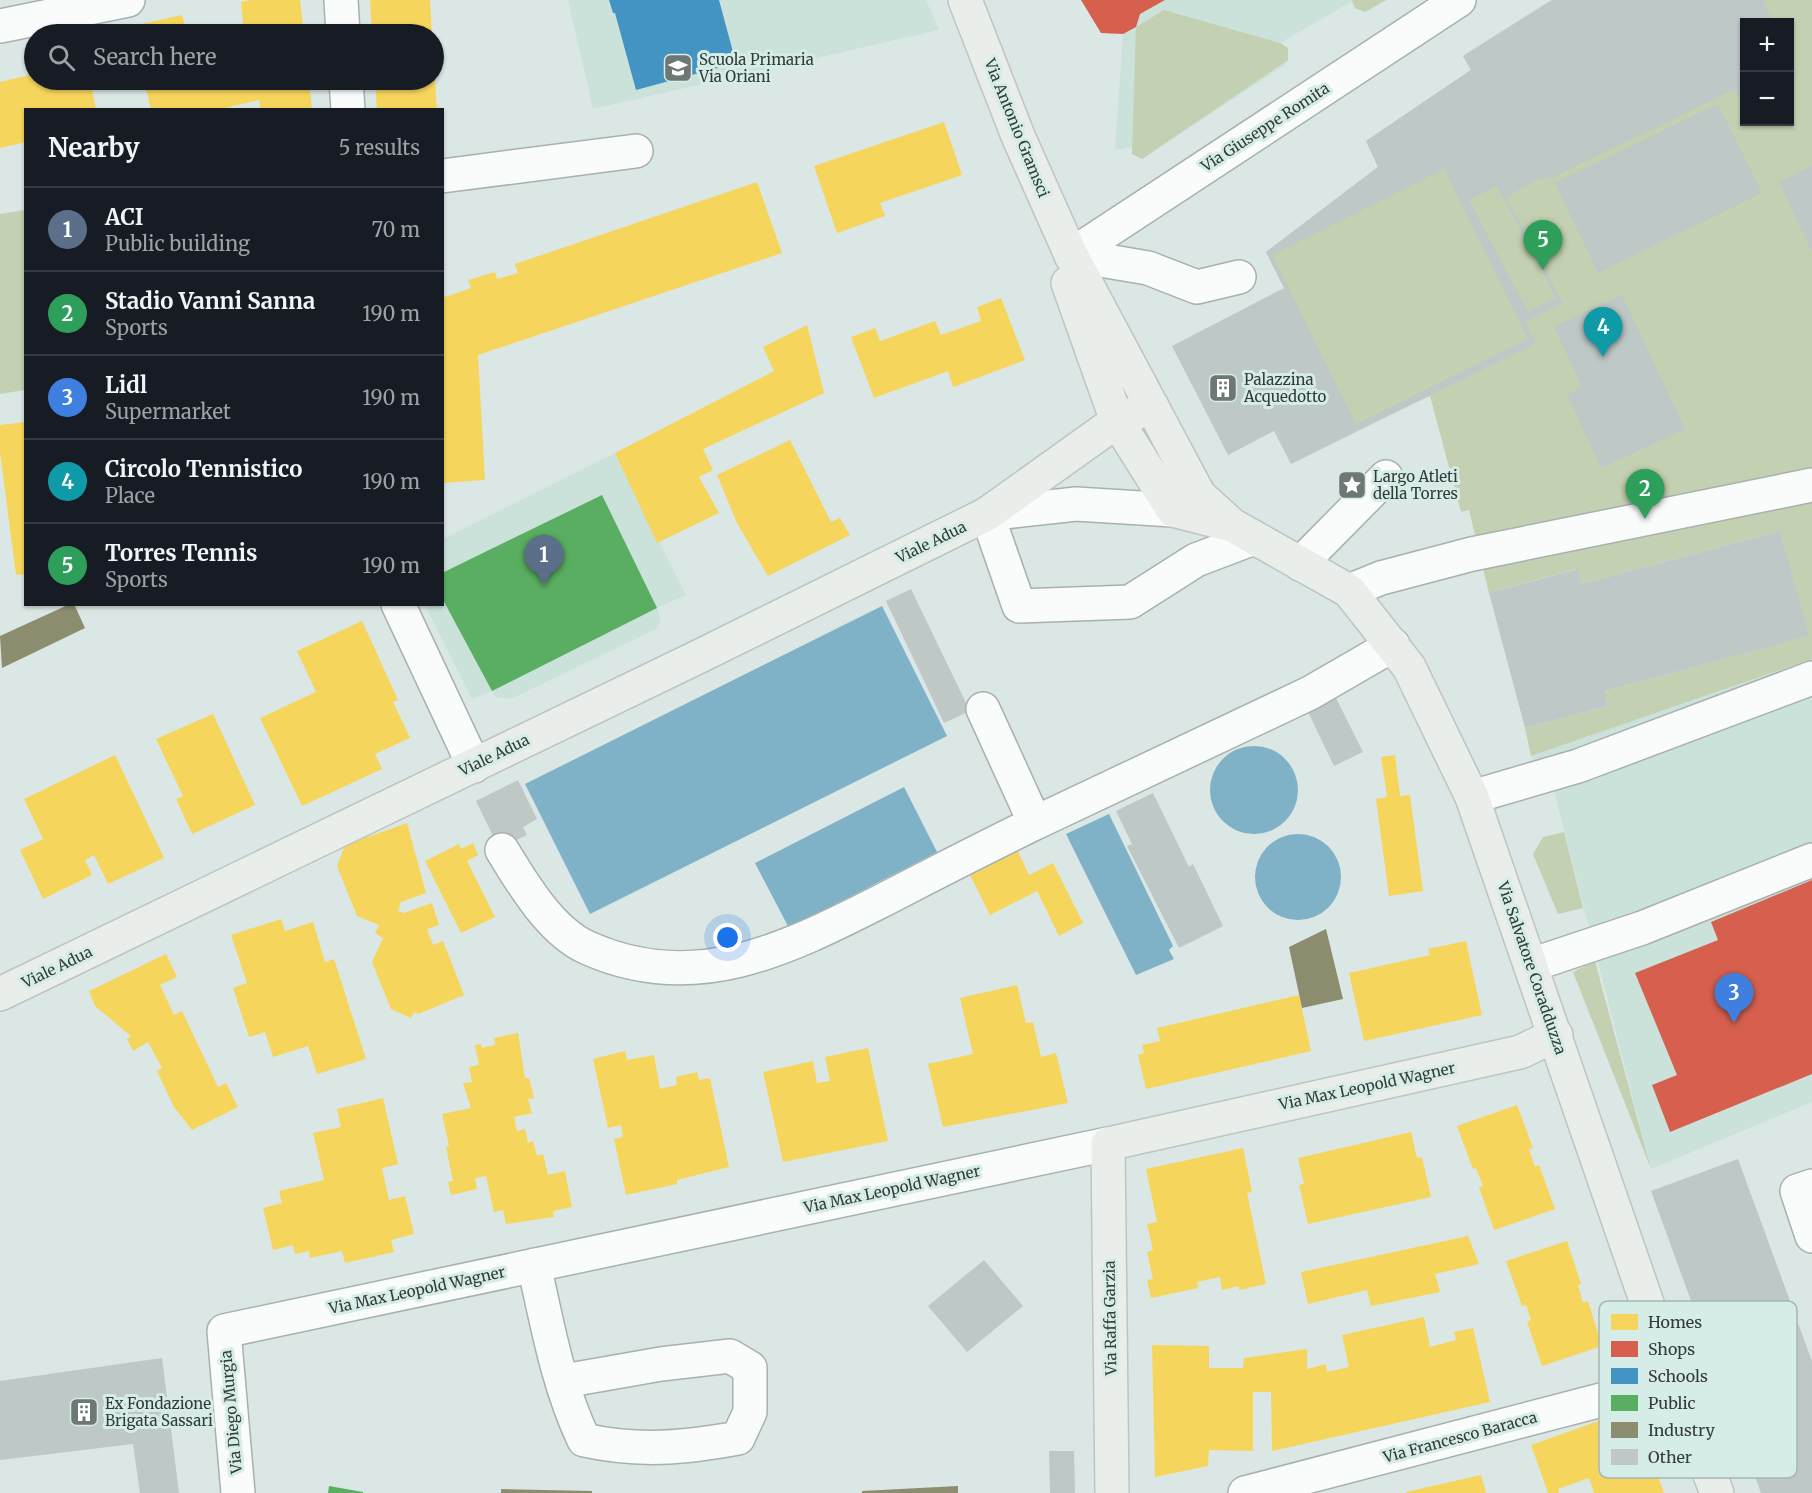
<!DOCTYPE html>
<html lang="en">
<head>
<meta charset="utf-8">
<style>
  :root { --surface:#171b24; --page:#20242c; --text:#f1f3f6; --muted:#9ea1a6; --line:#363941; --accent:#6d7774 }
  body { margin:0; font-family:Merriweather,serif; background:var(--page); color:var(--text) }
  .controls { position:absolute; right:18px; top:18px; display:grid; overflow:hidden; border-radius:0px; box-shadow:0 2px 4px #0004 }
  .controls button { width:54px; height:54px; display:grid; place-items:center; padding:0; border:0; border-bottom:2px solid var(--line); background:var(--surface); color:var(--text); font:30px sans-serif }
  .you { position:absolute; left:728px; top:938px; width:21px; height:21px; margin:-15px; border:4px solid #fff; border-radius:50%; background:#1a73e8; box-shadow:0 0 0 9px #1a73e833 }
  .badge { display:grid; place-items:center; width:39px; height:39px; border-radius:50%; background:var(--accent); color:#fff; font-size:20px; font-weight:700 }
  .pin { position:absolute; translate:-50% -50px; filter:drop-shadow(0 2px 3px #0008) }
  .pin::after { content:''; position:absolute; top:32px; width:21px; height:18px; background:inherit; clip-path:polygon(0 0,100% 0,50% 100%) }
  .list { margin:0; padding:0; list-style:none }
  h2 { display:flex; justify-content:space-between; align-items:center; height:78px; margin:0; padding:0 24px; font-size:26px }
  h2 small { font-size:20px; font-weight:400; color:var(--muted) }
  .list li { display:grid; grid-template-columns:39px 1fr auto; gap:18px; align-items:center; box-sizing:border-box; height:84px; padding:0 24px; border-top:2px solid var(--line) }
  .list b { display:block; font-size:22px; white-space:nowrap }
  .list p { margin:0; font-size:20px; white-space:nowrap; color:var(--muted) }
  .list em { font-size:20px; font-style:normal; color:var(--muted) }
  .icon { flex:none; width:33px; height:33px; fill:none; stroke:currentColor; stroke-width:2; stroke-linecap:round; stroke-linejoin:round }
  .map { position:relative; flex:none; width:1812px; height:1493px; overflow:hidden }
  .search { position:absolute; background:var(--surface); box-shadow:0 2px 4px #0004; left:24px; top:24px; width:420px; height:66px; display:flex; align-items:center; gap:15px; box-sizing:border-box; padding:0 21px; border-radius:33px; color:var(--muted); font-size:22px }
  .panel { position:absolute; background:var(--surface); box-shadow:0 2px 4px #0004; left:24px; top:108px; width:420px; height:498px; border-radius:0px }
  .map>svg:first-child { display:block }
  .built { fill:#cbe2db }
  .green { fill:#c3d0b1; fill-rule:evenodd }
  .water { fill:#7fb1c7 }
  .homes { fill:#f6d55c }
  .shops { fill:#d6604d }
  .schools { fill:#4393c3 }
  .public { fill:#5aae61 }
  .industry { fill:#8c8c6e }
  .building { fill:#bec8c7; fill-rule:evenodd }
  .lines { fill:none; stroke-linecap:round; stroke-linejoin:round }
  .minor-casing { stroke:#a7b1ae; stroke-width:36 }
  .major-casing { stroke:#bec4c2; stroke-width:36 }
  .minor { stroke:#fafbfb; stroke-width:33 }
  .major { stroke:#e9eeea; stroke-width:33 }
  .labels { text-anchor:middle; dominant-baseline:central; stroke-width:6; stroke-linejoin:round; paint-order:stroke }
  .poi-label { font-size:15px; fill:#323b38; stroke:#d6ece6; text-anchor:start }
  .street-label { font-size:15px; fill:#323b38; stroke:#d6ece6 }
  .key { fill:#d6ece6; stroke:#a5b7b2; stroke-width:1.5 }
  .key-label { font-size:16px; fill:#323b38 }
</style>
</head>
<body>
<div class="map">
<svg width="1812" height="1493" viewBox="0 0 1812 1493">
  <rect width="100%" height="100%" fill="#dbe7e4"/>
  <!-- built -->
  <path class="built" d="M568,0H926L939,30L593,109Z
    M1081,0H1386L1365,12L1355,8L1351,2L1280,43L1288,48V60L1285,65L1142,159L1132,154V147L1115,150L1123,34L1101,33Z
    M615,453L686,595L657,608L661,621L656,629L511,699L496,697L492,691L472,699L425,605L442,604L443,539Z
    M1812,659V1102L1651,1169L1554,791L1531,756Z"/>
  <!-- green -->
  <path class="green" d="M1352,0H1386L1365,12L1355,8Z
    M1552,0H1812V659L1531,756L1525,728L1608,706L1605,691L1808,636L1780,531L1581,584L1576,569L1489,593L1469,510L1461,512L1430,396L1357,430L1266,252L1378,167L1366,141L1471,70L1463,56ZM1744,22H1790V122H1744Z
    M1164,10L1280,43L1288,48V60L1142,159L1132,154L1136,27Z
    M25,210V390L0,394V214Z
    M1564,832L1583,908L1558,914L1533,854L1543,837Z
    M1595,961L1601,984L1651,1169L1573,972Z"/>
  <!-- water -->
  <path class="water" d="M882,606L947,736L590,914L525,784Z
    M1210 790a44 44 0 1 1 88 0a44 44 0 1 1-88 0Z
    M904,787L937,852L789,928L755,863Z
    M1109,814L1173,946L1169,950L1174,959L1136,975L1066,834Z
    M1255 877a43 43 0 1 1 86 0a43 43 0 1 1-86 0Z"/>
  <!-- homes -->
  <path class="homes" d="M250,0H300L304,34H244L241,2Z
    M370,0H430L432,34H372Z
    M182,15L187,34H134L132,26Z
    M34,74V80H90L96,110H26V142L0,148V82Z
    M144,80H309L312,110H261L259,100L216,110H151Z
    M375,80H435L437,110H377Z
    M944,122L962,175L880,203L885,216L837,233L814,166Z
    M757,182L782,253L478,355L485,480L442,483V290L445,297L471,288L468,280L495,272L497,279L518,273L515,264Z
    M1001,298L1025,360L953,387L948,371L874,398L851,337L875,328L880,341L935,321L941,335L981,321L977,307Z
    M807,325L824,393L703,449L713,470L699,477L719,513L657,543L615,453L774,371L763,347Z
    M26,422V574L16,575L0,452V425Z
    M790,440L831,522L840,518L850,535L768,576L737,523L717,475Z
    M362,621L398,700L393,702L410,738L375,754L382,769L302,806L260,718L316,692L297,651Z
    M213,714L255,805L192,834L176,799L183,796L156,739Z
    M115,755L164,858L108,884L94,855L85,860L92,875L43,899L20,850L43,839L24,799Z
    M1395,755L1400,796L1410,795L1423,891L1389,896L1376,799L1387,797L1381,757Z
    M407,823L426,893L401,902L398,911L404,913L432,903L439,925L427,929L433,945L443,941L464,995L418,1014L414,1012L411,1018L391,1009L372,962L383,938L375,933L379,925L357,916L337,866L345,845Z
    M473,843L478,855L467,861L495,917L461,933L425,861L459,844L461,849Z
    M1014,843L1029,875L1053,863L1083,923L1059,936L1037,891L990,915L966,867Z
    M281,919L285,931L313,922L325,962L334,959L366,1059L317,1074L308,1046L273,1057L265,1032L249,1037L233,988L247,983L231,935Z
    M1466,941L1482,1015L1364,1041L1349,973L1430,955L1428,949Z
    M166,954L177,977L160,985L174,1015L182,1011L218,1087L226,1083L238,1107L192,1130L174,1107L157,1071L162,1068L148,1042L133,1051L127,1039L131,1036L95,1006L89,991Z
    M1017,985L1026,1023L1033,1022L1041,1057L1056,1053L1068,1103L943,1127L928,1064L973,1054L960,998Z
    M1299,995L1311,1051L1146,1089L1138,1055L1144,1053L1142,1045L1160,1041L1157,1028Z
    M518,1033L525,1078H529L534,1098L528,1099L532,1113L514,1117L517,1131L525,1129L528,1143L533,1141L537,1156L543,1154L548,1175L565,1171L572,1207L553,1211L554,1217L506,1224L503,1210L494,1212L486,1176L475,1178L477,1189L451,1195L448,1182L453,1181L446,1147L449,1146L442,1114L471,1108L463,1083L472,1082L469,1067L479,1065L475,1045L481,1044L482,1048L495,1045L494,1038Z
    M868,1048L888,1141L783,1162L763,1072L813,1061L817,1083L830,1081L825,1057Z
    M625,1051L627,1060L654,1055L660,1089L677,1085L676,1077L697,1072L699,1080L710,1078L729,1167L677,1180V1184L626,1195L614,1139L623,1137L621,1125L608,1128L593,1059Z
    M383,1098L398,1164L382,1168L389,1200L405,1196L414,1234L391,1240L394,1252L345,1263L342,1251L310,1258L309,1251L295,1254L293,1245L273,1250L263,1208L282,1203L279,1191L324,1180L313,1133L341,1127L337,1109Z
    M1517,1105L1533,1148L1529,1149L1535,1167L1539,1165L1555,1209L1494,1230L1479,1187L1483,1186L1476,1168L1473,1169L1457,1126Z
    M1411,1132L1417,1158L1422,1157L1431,1197L1308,1224L1299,1185L1304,1184L1298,1158Z
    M1243,1148L1252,1192L1247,1193L1266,1284L1239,1290V1286L1222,1290L1220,1277L1197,1282L1198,1288L1151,1298L1147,1280L1153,1279L1147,1252L1153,1250L1147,1224L1157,1222L1146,1169Z
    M1468,1236L1479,1264L1435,1274L1440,1292L1371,1306L1367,1290L1308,1304L1301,1272Z
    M1567,1241L1581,1284L1578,1285L1583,1303L1588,1301L1602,1346L1542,1366L1527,1322L1531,1320L1526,1305L1522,1306L1506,1261Z
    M1424,1317L1430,1347L1456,1340L1454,1332L1473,1328L1490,1402L1272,1451L1271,1392H1253V1451L1209,1450L1208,1466L1155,1477L1152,1345L1209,1346V1368H1243L1244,1358L1307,1349V1369L1326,1364L1327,1372L1349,1367L1342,1335Z
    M1636,1415L1664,1493H1594L1589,1478L1558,1489L1559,1493H1548L1531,1445L1604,1419L1606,1426Z
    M1481,1475L1486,1493H1406V1492Z"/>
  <!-- shops -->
  <path class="shops" d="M1081,0H1165L1140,14L1136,27L1123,34L1101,33Z
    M1812,880V1074L1670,1132L1652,1085L1677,1075L1635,973L1718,940L1711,922Z"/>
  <!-- schools -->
  <path class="schools" d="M609,0H719L736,63L636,90L615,13H613Z"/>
  <!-- public -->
  <path class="public" d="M602,495L657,608L492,691L442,598V573Z
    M329,1486L363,1492V1493H328Z"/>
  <!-- industry -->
  <path class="industry" d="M70,604H74L85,628L2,668L0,636Z
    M1326,929L1343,999L1302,1008L1289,947Z
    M958,1486V1493H862V1491Z
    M501,1489L592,1491V1493H501Z"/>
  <!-- building -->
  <path class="building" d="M1552,0H1763L1773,22H1744V103L1742,104L1735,89L1551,178L1539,179L1506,197L1563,303L1525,322L1536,343L1291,464L1274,431L1228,455L1172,346L1284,288L1266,252L1378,167L1366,141L1471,70L1463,56ZM1444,169L1528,339L1356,424L1272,255ZM1497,186L1556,297L1528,312L1469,200Z
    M1790,58L1798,76L1790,81Z
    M1718,104L1762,193L1598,273L1555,183Z
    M1812,166V252L1779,182Z
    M1622,295L1685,429L1601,468L1567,395L1582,387L1554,327Z
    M1780,531L1809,636L1605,691L1608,706L1525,728L1489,593L1577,569L1581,584Z
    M911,589L970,711L944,723L886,601Z
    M1336,698L1363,752L1334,766L1308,712Z
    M518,780L537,819L523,827L527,835L504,846L495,840L476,801Z
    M1153,793L1189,867L1193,864L1223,926L1179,948L1127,846L1132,844L1116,811Z
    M1738,1159L1812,1361V1493H1761L1651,1191Z
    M984,1260L1023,1306L967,1352L928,1306Z
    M162,1358L179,1493H140L133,1444L0,1460V1381Z
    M1049,1451H1074L1075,1493H1050Z"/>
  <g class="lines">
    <!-- minor casing -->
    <g class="minor-casing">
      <path id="minor" d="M341,0L343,34
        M0,26L128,0
        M346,80L348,110
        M442,176L636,151
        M1071,255L1459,0
        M1071,255L1148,268L1197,287L1239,277
        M1173,510L1076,504L987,514L1019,606L1130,602L1196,560L1254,538
        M1300,564L1386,477
        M1349,591L1381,578L1472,554L1812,485
        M398,604L474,766
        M1472,797L1578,766L1812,678
        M1035,823L1310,693L1393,645
        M502,850C522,883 551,932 588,948C698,997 792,946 889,897C937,872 986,847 1035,823L983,709
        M1531,965L1642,928L1812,860
        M1812,1186L1797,1191L1812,1236
        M534,1265C547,1323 558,1386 584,1440C638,1452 684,1448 738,1438L750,1412V1368L730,1356L661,1364L564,1381
        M238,1493L224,1331L1108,1144
        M1245,1493L1674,1381"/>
    </g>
    <!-- major casing -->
    <g class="major-casing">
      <path id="major" d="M965,0L1018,136L1071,255L1199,495L1232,525L1349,591L1409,667L1472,797L1674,1381L1717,1493
        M1068,283L1117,421L1173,510L1228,524
        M0,994L700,656L987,514L1117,421L1152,406
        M1112,1493L1108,1144L1520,1052L1556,1035"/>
    </g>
    <!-- minor -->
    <use href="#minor" class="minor"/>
    <!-- major -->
    <use href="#major" class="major"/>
  </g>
  <!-- icons -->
  <defs>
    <g id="school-square" transform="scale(1.5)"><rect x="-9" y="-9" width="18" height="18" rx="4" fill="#6d7774" stroke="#d6ece6"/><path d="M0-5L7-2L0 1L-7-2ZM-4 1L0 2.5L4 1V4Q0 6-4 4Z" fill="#fff"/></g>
    <g id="building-square" transform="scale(1.5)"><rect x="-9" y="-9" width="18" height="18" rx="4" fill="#6d7774" stroke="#d6ece6"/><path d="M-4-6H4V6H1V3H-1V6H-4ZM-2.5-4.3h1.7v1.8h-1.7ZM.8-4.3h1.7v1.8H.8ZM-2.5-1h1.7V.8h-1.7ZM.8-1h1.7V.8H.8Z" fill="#fff"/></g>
    <g id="sight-square" transform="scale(1.5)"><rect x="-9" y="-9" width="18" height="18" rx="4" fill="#6d7774" stroke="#d6ece6"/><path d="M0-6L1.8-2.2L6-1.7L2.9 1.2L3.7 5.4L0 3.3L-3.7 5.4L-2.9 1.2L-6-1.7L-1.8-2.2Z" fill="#fff"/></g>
  </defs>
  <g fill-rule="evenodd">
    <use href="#school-square" x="678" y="68"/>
    <use href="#building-square" x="1223" y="388"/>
    <use href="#sight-square" x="1352" y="485"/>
    <use href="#building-square" x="84" y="1412"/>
  </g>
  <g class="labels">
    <!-- poi labels -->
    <g class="poi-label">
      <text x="699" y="59">Scuola Primaria<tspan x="699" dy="17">Via Oriani</tspan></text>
      <text x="1244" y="379">Palazzina<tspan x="1244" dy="17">Acquedotto</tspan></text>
      <text x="1373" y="476">Largo Atleti<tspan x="1373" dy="17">della Torres</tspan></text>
      <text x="105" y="1403">Ex Fondazione<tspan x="105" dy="17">Brigata Sassari</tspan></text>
    </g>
    <!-- street labels -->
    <g class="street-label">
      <text transform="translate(1265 127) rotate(-33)">Via Giuseppe Romita</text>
      <text transform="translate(1017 128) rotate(68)">Via Antonio Gramsci</text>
      <text transform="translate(931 542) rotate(-26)">Viale Adua</text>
      <text transform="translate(494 755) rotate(-26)">Viale Adua</text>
      <text transform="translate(57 967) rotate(-26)">Viale Adua</text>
      <text transform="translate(1532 968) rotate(71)">Via Salvatore Coradduzza</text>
      <text transform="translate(1367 1086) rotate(-12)">Via Max Leopold Wagner</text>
      <text transform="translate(892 1189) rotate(-12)">Via Max Leopold Wagner</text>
      <text transform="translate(417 1290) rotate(-12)">Via Max Leopold Wagner</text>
      <text transform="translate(1110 1318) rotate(-91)">Via Raffa Garzia</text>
      <text transform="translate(231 1412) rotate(-95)">Via Diego Murgia</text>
      <text transform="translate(1460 1437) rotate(-15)">Via Francesco Baracca</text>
    </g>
  </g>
  <!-- legend -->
  <rect x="1599" y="1301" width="198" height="177" rx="9" class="key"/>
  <rect x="1611" y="1314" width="27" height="16" fill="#f6d55c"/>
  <rect x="1611" y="1341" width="27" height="16" fill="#d6604d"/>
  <rect x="1611" y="1368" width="27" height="16" fill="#4393c3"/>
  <rect x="1611" y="1395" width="27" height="16" fill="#5aae61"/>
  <rect x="1611" y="1422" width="27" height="16" fill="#8c8c6e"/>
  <rect x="1611" y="1449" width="27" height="16" fill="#bec8c7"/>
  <g class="key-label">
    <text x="1648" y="1328">Homes</text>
    <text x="1648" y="1355">Shops</text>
    <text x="1648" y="1382">Schools</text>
    <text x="1648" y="1409">Public</text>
    <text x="1648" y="1436">Industry</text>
    <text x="1648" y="1463">Other</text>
  </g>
</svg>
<div class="controls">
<button>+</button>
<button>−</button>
</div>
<div class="you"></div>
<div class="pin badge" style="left:544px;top:585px;background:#5c6f8a">1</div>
<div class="pin badge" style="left:1645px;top:519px;background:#2e9e5b">2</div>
<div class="pin badge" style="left:1734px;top:1023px;background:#3f7fe0">3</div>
<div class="pin badge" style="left:1603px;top:357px;background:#0f9aa8">4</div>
<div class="pin badge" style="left:1543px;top:270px;background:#2e9e5b">5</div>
<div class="search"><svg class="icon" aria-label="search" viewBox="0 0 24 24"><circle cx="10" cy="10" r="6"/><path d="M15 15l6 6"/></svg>Search here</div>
<section class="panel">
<h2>Nearby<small>5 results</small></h2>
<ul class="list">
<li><span class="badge" style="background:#5c6f8a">1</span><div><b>ACI</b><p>Public building</p></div><em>70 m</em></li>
<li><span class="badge" style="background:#2e9e5b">2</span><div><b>Stadio Vanni Sanna</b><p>Sports</p></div><em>190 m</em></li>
<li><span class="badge" style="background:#3f7fe0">3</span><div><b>Lidl</b><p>Supermarket</p></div><em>190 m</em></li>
<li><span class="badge" style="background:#0f9aa8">4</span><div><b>Circolo Tennistico</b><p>Place</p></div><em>190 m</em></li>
<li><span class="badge" style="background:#2e9e5b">5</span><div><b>Torres Tennis</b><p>Sports</p></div><em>190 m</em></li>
</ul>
</section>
</div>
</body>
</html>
